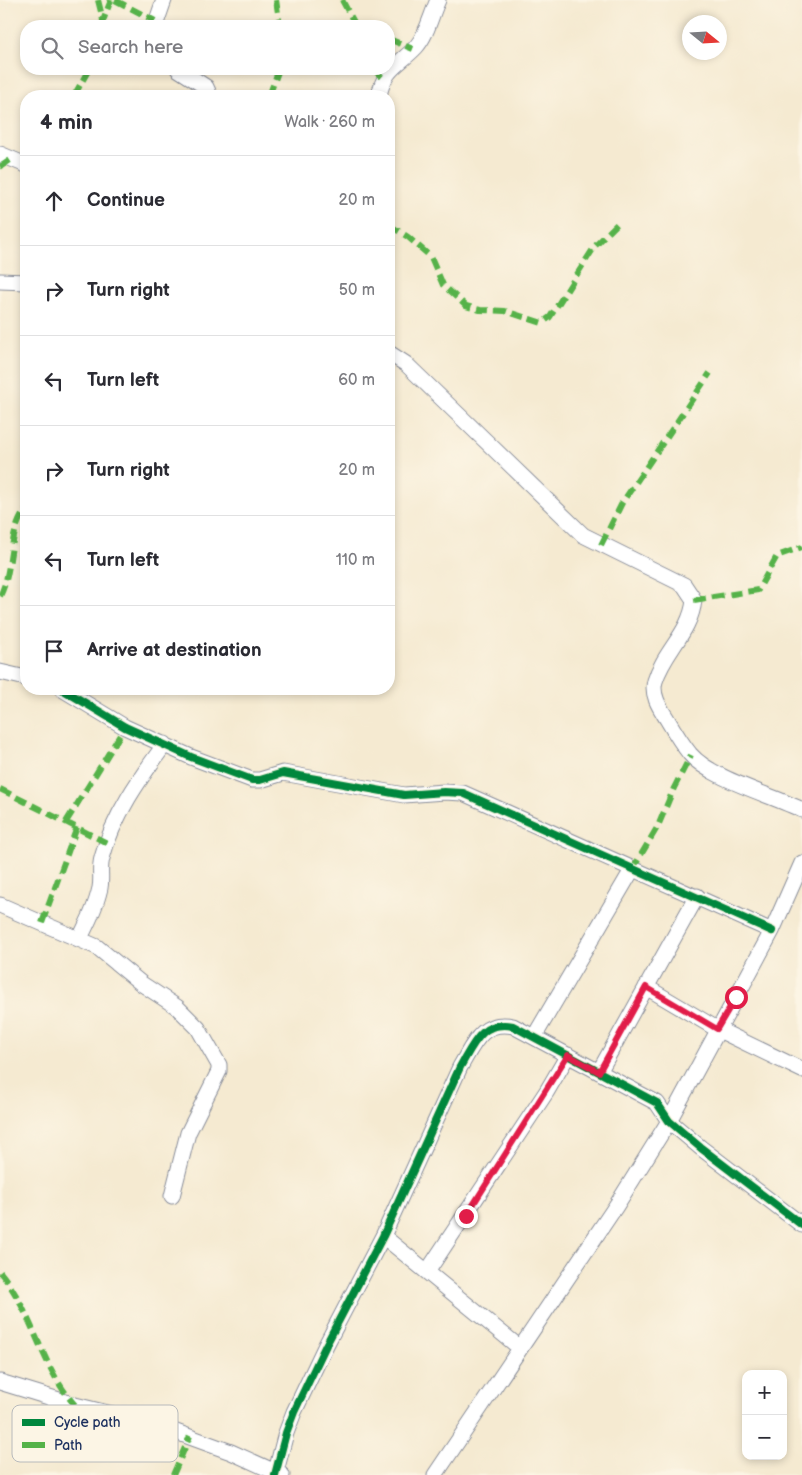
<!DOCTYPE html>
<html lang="en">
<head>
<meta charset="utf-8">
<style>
  :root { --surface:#fff; --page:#f7f7f7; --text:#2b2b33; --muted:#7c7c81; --line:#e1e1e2 }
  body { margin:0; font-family:"Balsamiq Sans",sans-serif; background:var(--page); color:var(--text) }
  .controls { position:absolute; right:15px; bottom:15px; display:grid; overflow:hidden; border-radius:10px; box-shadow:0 2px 8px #0003 }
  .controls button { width:45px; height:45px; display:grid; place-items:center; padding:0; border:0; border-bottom:1px solid var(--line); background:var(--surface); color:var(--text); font:25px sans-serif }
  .compass { position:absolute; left:682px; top:15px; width:45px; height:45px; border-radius:50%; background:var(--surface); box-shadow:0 2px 8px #0003; rotate:108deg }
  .stop { position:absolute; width:15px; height:15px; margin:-11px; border:4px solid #e11d48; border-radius:50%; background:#fff }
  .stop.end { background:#e11d48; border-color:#fff; box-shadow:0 1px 5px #0008 }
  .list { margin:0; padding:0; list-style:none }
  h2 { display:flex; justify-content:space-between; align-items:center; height:65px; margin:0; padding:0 20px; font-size:21px }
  h2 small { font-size:16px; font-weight:400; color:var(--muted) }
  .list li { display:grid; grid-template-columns:32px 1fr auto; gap:15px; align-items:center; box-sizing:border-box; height:90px; padding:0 20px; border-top:1px solid var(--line) }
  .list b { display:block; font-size:19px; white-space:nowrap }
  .list em { font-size:16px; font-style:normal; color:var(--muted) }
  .icon { flex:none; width:28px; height:28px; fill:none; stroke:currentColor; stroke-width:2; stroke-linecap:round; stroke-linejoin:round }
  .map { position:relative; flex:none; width:802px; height:1475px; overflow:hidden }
  .search { position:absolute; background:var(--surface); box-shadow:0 2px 8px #0003; left:20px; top:20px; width:375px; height:55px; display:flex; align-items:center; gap:12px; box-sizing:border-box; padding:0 18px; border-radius:20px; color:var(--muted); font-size:19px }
  .panel { position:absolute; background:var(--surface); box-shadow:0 2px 8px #0003; left:20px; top:90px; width:375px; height:605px; border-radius:20px }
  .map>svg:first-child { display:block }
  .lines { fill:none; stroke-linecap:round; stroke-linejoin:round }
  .minor-casing { stroke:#888c98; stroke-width:17 }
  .minor { stroke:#fff; stroke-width:15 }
  .quiet { stroke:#55b248; stroke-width:6; stroke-dasharray:12 6; stroke-linecap:butt }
  .cycleway-casing { stroke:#fcf5e5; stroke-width:11 }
  .cycleway { stroke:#00873e; stroke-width:8 }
  .route { stroke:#e11d48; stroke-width:6 }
  .key { fill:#fcf5e5; stroke:#b8babc; stroke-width:1 }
  .key-label { font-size:14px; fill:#1b2f5e }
</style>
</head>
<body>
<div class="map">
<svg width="802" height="1475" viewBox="0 0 802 1475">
  <rect width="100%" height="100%" fill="#fcf5e5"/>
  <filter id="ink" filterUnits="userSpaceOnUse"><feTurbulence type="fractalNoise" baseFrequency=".02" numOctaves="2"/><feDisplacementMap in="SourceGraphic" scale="10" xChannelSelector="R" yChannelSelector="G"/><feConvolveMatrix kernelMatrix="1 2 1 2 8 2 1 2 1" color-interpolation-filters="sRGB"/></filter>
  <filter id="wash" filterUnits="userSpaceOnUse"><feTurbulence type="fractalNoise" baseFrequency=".0096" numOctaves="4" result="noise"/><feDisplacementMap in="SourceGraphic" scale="20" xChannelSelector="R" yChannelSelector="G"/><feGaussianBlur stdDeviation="1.12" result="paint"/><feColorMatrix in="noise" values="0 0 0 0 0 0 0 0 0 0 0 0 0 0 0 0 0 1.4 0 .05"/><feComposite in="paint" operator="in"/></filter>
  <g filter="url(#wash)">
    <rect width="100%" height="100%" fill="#f5ead1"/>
  </g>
  <g filter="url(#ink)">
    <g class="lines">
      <!-- minor casing -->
      <g class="minor-casing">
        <path id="minor" d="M155,26L164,0
          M178,69L206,87L210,96
          M379,96C384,68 399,65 416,47C427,35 431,15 438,0
          M0,154L26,165
          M0,281L26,282
          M389,353L406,364L583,535L684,585L694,600C691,632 664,651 655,681C651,695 660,708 667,719C674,731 682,744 690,754C711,779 772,795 802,810
          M0,672L26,678
          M62,689L125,727L191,757L252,780H260L283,773L404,795L444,792L463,793L772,931
          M0,905L97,947L142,984L177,1007L198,1028L219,1065V1071L188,1133L172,1196
          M80,938C88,922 96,906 100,888C102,878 99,868 102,858C113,816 140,778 165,744
          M646,987L717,1029L802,1070
          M534,1037L632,870
          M599,1072L697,896
          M383,1236L520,1348
          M427,1272L547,1091L568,1055
          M0,1382L75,1405L157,1425L231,1452L282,1475
          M275,1475L286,1433L294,1412L326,1345L383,1236L460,1067C474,1043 482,1020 513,1026L657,1103L669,1121L701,1148L802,1225
          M435,1475L616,1206L669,1121L772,931L802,863"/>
      </g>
      <!-- minor -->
      <use href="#minor" class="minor"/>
      <!-- quiet -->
      <path class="quiet" d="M98,0L103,20
        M115,0L155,21
        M276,0L280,26
        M342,0L356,26
        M101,26L111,0
        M389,39L413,49
        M373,69L384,79
        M74,96L89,69
        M269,96L279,69
        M0,167L12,159
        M389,225L408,237L431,257L443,285L466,306L480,310L505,311L542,323L550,317L595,246L620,221
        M601,545L622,503L710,373
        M0,596C14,569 7,534 26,509
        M694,600L758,590L777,556L802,547
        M0,789L107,843
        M66,822L125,727
        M632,870L658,826L674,788L691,755
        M42,923L77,827
        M0,1272C33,1312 41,1367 75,1405
        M173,1475L190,1436"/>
      <!-- cycleway casing -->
      <g class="cycleway-casing">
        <path id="cycleway" d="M62,689L125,727L191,757L252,780H260L283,773L404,795L444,792L463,793L772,931
          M275,1475L286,1433L294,1412L326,1345L383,1236L460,1067C474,1043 482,1020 513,1026L657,1103L669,1121L701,1148L802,1225"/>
      </g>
      <!-- cycleway -->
      <use href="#cycleway" class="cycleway"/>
    </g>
  </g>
  <g class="lines" filter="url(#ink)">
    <!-- route -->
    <path class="route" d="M466,1216L568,1055L599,1072L646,987L717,1029L736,997"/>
  </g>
  <!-- legend -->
  <rect x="12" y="1405" width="166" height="57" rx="8" class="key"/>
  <rect x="22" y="1419" width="23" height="7" fill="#00873e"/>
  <rect x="22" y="1442" width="23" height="6" fill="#55b248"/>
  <g class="key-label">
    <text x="54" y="1427">Cycle path</text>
    <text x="54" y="1450">Path</text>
  </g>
</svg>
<div class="controls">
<button>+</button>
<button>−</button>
</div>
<svg class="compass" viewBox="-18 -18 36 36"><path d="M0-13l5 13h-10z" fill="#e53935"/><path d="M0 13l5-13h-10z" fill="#7c7c81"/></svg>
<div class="stop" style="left:736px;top:997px"></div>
<div class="stop end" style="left:466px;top:1216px"></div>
<div class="search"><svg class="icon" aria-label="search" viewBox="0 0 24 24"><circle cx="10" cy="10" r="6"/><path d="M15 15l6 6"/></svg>Search here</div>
<section class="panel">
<h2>4 min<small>Walk · 260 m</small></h2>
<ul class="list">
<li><svg class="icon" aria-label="ahead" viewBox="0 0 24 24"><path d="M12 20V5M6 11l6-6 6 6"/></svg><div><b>Continue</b></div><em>20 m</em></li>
<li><svg class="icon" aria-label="right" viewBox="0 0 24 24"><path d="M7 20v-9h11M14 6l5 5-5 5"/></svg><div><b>Turn right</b></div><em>50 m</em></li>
<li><svg class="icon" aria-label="left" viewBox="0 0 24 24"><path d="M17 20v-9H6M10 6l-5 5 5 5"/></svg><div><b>Turn left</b></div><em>60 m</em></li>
<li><svg class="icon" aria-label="right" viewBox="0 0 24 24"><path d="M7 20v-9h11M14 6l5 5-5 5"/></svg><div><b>Turn right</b></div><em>20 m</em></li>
<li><svg class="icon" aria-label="left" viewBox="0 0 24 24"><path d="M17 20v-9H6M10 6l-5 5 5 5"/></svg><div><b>Turn left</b></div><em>110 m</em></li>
<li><svg class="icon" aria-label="arrive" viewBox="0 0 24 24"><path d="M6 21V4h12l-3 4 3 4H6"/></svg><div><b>Arrive at destination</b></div></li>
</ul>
</section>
</div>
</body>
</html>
